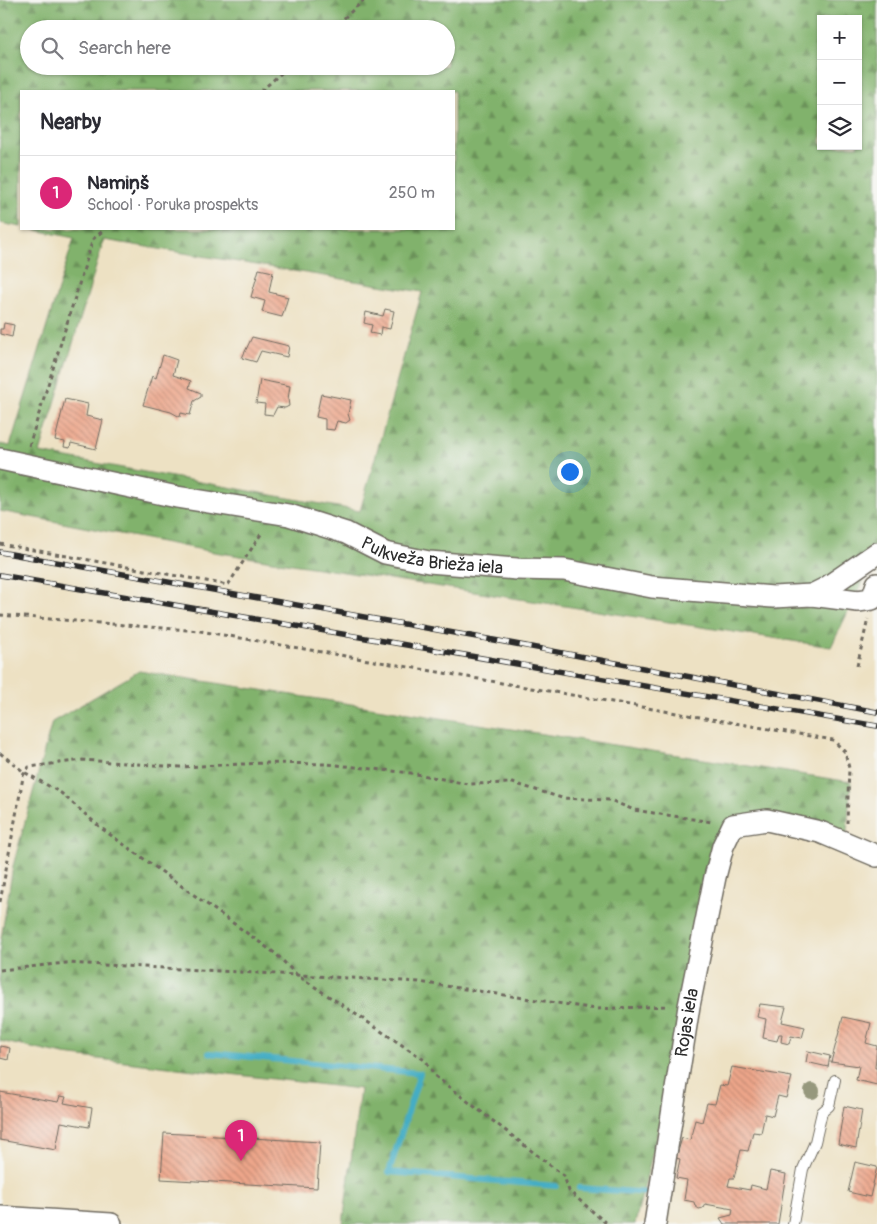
<!DOCTYPE html>
<html lang="en">
<head>
<meta charset="utf-8">
<style>
  :root { --surface:#fff; --page:#f7f7f7; --text:#2b2b33; --muted:#7c7c81; --line:#e1e1e2; --accent:#db2777 }
  body { margin:0; font-family:Pangolin,sans-serif; background:var(--page); color:var(--text) }
  .controls { position:absolute; right:15px; top:15px; display:grid; overflow:hidden; border-radius:0px; box-shadow:0 1px 4px #0004 }
  .controls button { width:45px; height:45px; display:grid; place-items:center; padding:0; border:0; border-bottom:1px solid var(--line); background:var(--surface); color:var(--text); font:25px sans-serif }
  .you { position:absolute; left:569px; top:471px; width:18px; height:18px; margin:-12px; border:4px solid #fff; border-radius:50%; background:#1a73e8; box-shadow:0 0 0 8px #1a73e833 }
  .badge { display:grid; place-items:center; width:32px; height:32px; border-radius:50%; background:var(--accent); color:#fff; font-size:16px; font-weight:700 }
  .pin { position:absolute; translate:-50% -41px; filter:drop-shadow(0 1px 2px #0008) }
  .pin::after { content:''; position:absolute; top:26px; width:18px; height:15px; background:inherit; clip-path:polygon(0 0,100% 0,50% 100%) }
  .list { margin:0; padding:0; list-style:none }
  h2 { display:flex; justify-content:space-between; align-items:center; height:65px; margin:0; padding:0 20px; font-size:21px }
  h2 small { font-size:16px; font-weight:400; color:var(--muted) }
  .list li { display:grid; grid-template-columns:32px 1fr auto; gap:15px; align-items:center; box-sizing:border-box; height:75px; padding:0 20px; border-top:1px solid var(--line) }
  .list b { display:block; font-size:19px; white-space:nowrap }
  .list p { margin:0; font-size:16px; white-space:nowrap; color:var(--muted) }
  .list em { font-size:16px; font-style:normal; color:var(--muted) }
  .icon { flex:none; width:28px; height:28px; fill:none; stroke:currentColor; stroke-width:2; stroke-linecap:round; stroke-linejoin:round }
  .map { position:relative; flex:none; width:877px; height:1224px; overflow:hidden }
  .search { position:absolute; background:var(--surface); box-shadow:0 1px 4px #0004; left:20px; top:20px; width:435px; height:55px; display:flex; align-items:center; gap:12px; box-sizing:border-box; padding:0 18px; border-radius:28px; color:var(--muted); font-size:19px }
  .panel { position:absolute; background:var(--surface); box-shadow:0 1px 4px #0004; left:20px; top:90px; width:435px; height:140px; border-radius:0px }
  .map>svg:first-child { display:block }
  .forest { fill:url(#forest-firs); stroke:#566e4c; fill-rule:evenodd }
  .lines { fill:none; stroke-linecap:round; stroke-linejoin:round }
  .stream { stroke:#45adc4; stroke-width:6 }
  .building { fill:url(#building-back-hatch) }
  .lane-casing { stroke:#6f6b60; stroke-width:12 }
  .street-casing { stroke:#6f6b60; stroke-width:24 }
  .path { stroke:#6f6b60; stroke-width:3; stroke-dasharray:4 4; stroke-linecap:butt }
  .lane { stroke:#fff; stroke-width:10 }
  .street { stroke:#fff; stroke-width:21 }
  .rail-casing { stroke:#2b2b2b; stroke-width:5.5 }
  .rail { stroke:#f6f6f2; stroke-width:4; stroke-dasharray:11; stroke-linecap:butt }
  .tree { fill:#96987d }
  .labels { text-anchor:middle; dominant-baseline:central; stroke-width:4; stroke-linejoin:round; paint-order:stroke }
  .street-label { font-size:18px; fill:#2b2b2b; stroke:#f6f6f2 }
</style>
</head>
<body>
<div class="map">
<svg width="877" height="1224" viewBox="0 0 877 1224">
  <defs>
    <pattern id="forest-firs" width="22" height="20" patternUnits="userSpaceOnUse" patternTransform="scale(1.25)"><rect width="22" height="20" fill="#81b26c"/><path d="M5 1l3.5 6h-7zM16 11l3.5 6h-7z" fill="#6a9159"/></pattern>
    <pattern id="building-back-hatch" width="6" height="6" patternUnits="userSpaceOnUse" patternTransform="scale(1.25)"><rect width="6" height="6" fill="#eda68a"/><path d="M-1 5l2 2M0 0l6 6M5-1l2 2" fill="none" stroke="#c08771"/></pattern>
  </defs>
  <rect width="100%" height="100%" fill="#f6f6f2"/>
  <filter id="ink" filterUnits="userSpaceOnUse"><feTurbulence type="fractalNoise" baseFrequency=".02" numOctaves="2"/><feDisplacementMap in="SourceGraphic" scale="10" xChannelSelector="R" yChannelSelector="G"/><feConvolveMatrix kernelMatrix="1 2 1 2 8 2 1 2 1" color-interpolation-filters="sRGB"/></filter>
  <filter id="wash" filterUnits="userSpaceOnUse"><feTurbulence type="fractalNoise" baseFrequency=".0096" numOctaves="4" result="noise"/><feDisplacementMap in="SourceGraphic" scale="20" xChannelSelector="R" yChannelSelector="G"/><feGaussianBlur stdDeviation="1.12" result="paint"/><feColorMatrix in="noise" values="0 0 0 0 0 0 0 0 0 0 0 0 0 0 0 0 0 1.4 0 .05"/><feComposite in="paint" operator="in"/></filter>
  <g filter="url(#wash)">
    <rect width="100%" height="100%" fill="#ede1c3"/>
    <!-- forest -->
    <path class="forest" d="M0,0H877V552L831,647L214,552L0,511V444L10,446L74,238L31,229H454V91H21V227L0,223ZM821,19H858V146H821ZM29,29H446V66H29ZM104,240L422,292L360,511L40,453Z
      M139,671L851,782L846,843L733,825L635,1224H343L360,1089L64,1055L0,1041V945L13,866L52,722Z"/>
    <g class="lines">
      <!-- stream -->
      <path class="stream" d="M209,1053L420,1073L389,1172L556,1186
        M579,1188L650,1193"/>
    </g>
    <g id="blocks">
      <!-- building -->
      <path class="building" d="M259,269L273,272L269,292L288,297L282,317L262,312L265,301L251,297Z
        M385,309L394,311L390,329L381,327L380,335L370,333L372,325L364,323L366,312L383,316Z
        M4,323L14,325L12,337L0,334V329H3Z
        M252,337L289,346L287,357L261,351L256,362L242,358Z
        M163,355L177,360L173,375L191,381L189,388L201,393V397L194,401L190,415L181,413L180,417L171,412L143,405L152,376L156,378Z
        M260,380L290,386L288,399L289,406L285,408L277,407L273,415L264,414L265,404L256,403Z
        M321,394L351,400L348,414L350,420L346,423L337,421L334,430L325,429V419L316,417Z
        M65,399L88,404L86,416L103,420L96,449L71,443L70,448L64,447L65,442L55,440Z
        M760,1004L786,1007L782,1022L805,1027L802,1038L791,1036L789,1044L781,1042L782,1034H779L777,1041L763,1038L766,1019L757,1017Z
        M843,1017L871,1023L866,1043L877,1046L875,1068H877V1085L856,1080L859,1066L831,1062Z
        M0,1046L10,1048L8,1060L0,1058Z
        M808,1051L830,1056L828,1067L806,1062Z
        M732,1067L792,1077L786,1098L778,1096L773,1116L765,1114L761,1133L753,1132L748,1151L741,1150L734,1178H730L728,1186L750,1190L751,1185L766,1189L770,1171L786,1174L778,1224H724L720,1218L732,1215L733,1209L705,1204L703,1208L699,1209L695,1206L694,1202L684,1200L687,1180L676,1178L680,1159L676,1158L682,1138L690,1140L695,1120L702,1122L707,1103L715,1104L720,1085L727,1086Z
        M0,1092L58,1102L60,1096L66,1097L64,1103L92,1108L89,1127L61,1122L56,1150L0,1140Z
        M844,1106L862,1110L856,1148L838,1144Z
        M164,1133L320,1142L317,1188L161,1179Z
        M855,1162L877,1167L870,1197L848,1192Z"/>
    </g>
  </g>
  <g filter="url(#ink)">
    <use href="#blocks" fill-opacity="0" stroke="#6f6b60" stroke-width="1"/>
    <g class="lines">
      <!-- lane casing -->
      <g class="lane-casing">
        <path id="lane" d="M793,1224L803,1169L815,1142L822,1112L829,1106L835,1080"/>
      </g>
      <!-- street casing -->
      <g class="street-casing">
        <g id="street">
          <path id="s1" d="M0,459L177,497L289,515L346,533L385,553L429,562L517,569L564,570L652,587L773,597L812,595L858,601L872,599L877,584"/>
          <path d="M812,595L826,588L877,553"/>
          <path d="M0,1217L111,1224"/>
          <path id="s2" d="M655,1224L689,1006L715,877L723,846L733,825L767,820L820,832L877,856"/>
        </g>
      </g>
      <!-- path -->
      <path class="path" d="M332,29L364,0
        M261,91L289,66
        M29,446L93,239L105,229
        M0,544L228,585L263,531
        M0,615L200,631L833,740L845,752L849,768L847,823
        M857,666L868,619
        M0,753L24,772L61,793L101,828L276,954L297,975L426,1061L435,1076L564,1176L569,1191L607,1224
        M0,902L24,772L29,767L83,760L180,767L264,763L327,764L411,773L468,784L513,783L562,798L610,800L634,810L712,822
        M0,970L66,963L297,975L419,982L596,1009L668,1006"/>
      <!-- lane -->
      <use href="#lane" class="lane"/>
      <!-- street -->
      <use href="#street" class="street"/>
      <!-- rail casing -->
      <g class="rail-casing">
        <path id="rail" d="M0,552L499,641L877,712
          M0,575L877,726"/>
      </g>
      <!-- rail -->
      <use href="#rail" class="rail"/>
    </g>
    <!-- trees -->
    <circle class="tree" cx="812" cy="1091" r="8"/>
  </g>
  <g class="labels">
    <!-- street labels -->
    <g class="street-label">
      <text stroke="none"><textPath href="#s1" startOffset="445">Pulkveža Brieža iela</textPath></text>
      <text stroke="none"><textPath href="#s2" startOffset="204">Rojas iela</textPath></text>
    </g>
  </g>
</svg>
<div class="controls">
<button>+</button>
<button>−</button>
<button><svg class="icon" aria-label="layers" viewBox="0 0 24 24"><path d="M12 4l9 5-9 5-9-5zM3 14l9 5 9-5"/></svg></button>
</div>
<div class="you"></div>
<div class="pin badge" style="left:241px;top:1161px">1</div>
<div class="search"><svg class="icon" aria-label="search" viewBox="0 0 24 24"><circle cx="10" cy="10" r="6"/><path d="M15 15l6 6"/></svg>Search here</div>
<section class="panel">
<h2>Nearby<small></small></h2>
<ul class="list">
<li><span class="badge">1</span><div><b>Namiņš</b><p>School · Poruka prospekts</p></div><em>250 m</em></li>
</ul>
</section>
</div>
</body>
</html>
